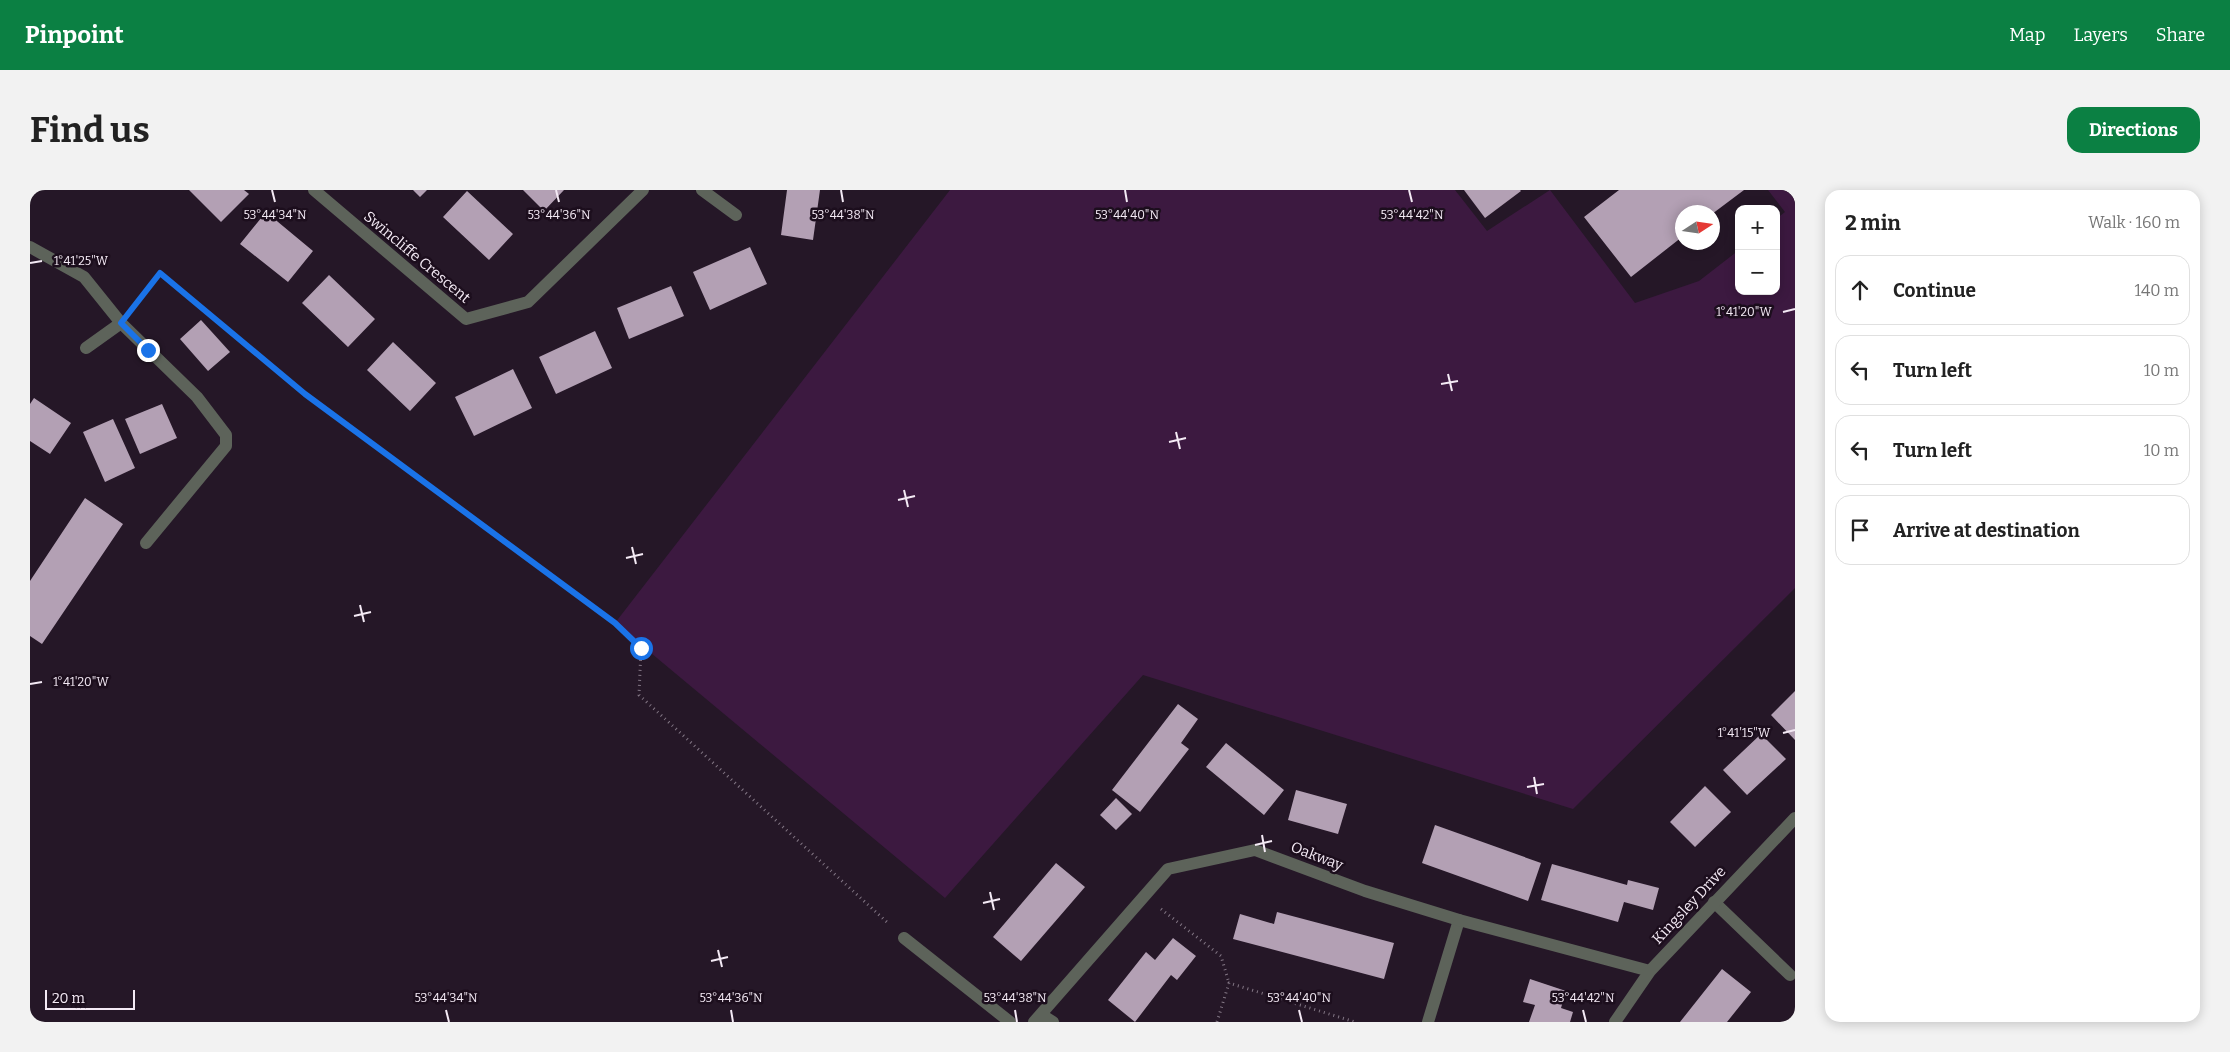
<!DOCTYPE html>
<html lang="en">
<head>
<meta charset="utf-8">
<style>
  :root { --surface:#fff; --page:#f2f2f2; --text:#222; --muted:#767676; --line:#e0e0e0; --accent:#0b8043 }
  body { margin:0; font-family:Bitter,serif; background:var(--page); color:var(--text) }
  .controls { position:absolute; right:15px; top:15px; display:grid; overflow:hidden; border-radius:10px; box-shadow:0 2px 12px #0003 }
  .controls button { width:45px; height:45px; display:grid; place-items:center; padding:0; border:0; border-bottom:1px solid var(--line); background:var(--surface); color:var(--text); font:25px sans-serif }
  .compass { position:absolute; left:1645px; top:15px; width:45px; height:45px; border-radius:50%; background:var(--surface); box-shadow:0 2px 12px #0003; rotate:78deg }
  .scale { position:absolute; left:15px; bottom:12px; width:90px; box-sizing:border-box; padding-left:5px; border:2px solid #f4eaf5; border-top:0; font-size:14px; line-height:18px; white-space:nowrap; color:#f4eaf5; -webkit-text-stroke:4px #1c0e1d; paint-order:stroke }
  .stop { position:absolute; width:15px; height:15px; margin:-11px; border:4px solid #1a73e8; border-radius:50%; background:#fff }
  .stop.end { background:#1a73e8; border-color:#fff; box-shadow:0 1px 5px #0008 }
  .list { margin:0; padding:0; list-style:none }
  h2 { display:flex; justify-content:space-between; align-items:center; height:65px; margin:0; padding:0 20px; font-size:21px }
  h2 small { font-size:16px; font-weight:400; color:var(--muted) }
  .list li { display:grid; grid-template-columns:32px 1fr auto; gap:15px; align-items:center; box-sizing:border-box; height:70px; margin:0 10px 10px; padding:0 10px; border:1px solid var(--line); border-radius:15px }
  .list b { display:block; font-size:19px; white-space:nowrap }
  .list em { font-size:16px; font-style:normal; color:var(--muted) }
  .icon { flex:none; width:28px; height:28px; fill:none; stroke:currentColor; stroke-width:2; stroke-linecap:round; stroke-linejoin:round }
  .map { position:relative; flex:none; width:1765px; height:832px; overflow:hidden; border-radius:15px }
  header { display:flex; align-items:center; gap:30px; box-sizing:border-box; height:70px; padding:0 25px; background:var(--accent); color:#fff }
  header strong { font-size:24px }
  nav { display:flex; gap:28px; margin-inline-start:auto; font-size:18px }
  .intro { display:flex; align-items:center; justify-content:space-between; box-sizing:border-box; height:120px; padding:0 30px }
  h1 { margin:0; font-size:35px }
  .button { padding:12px 22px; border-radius:15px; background:var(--accent); color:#fff; font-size:18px; font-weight:700 }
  main { display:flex; gap:30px; padding:0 30px }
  aside { flex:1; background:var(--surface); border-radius:15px; box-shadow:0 2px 12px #0003 }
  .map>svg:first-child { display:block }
  .green { fill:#3c1940 }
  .building { fill:#b3a0b4 }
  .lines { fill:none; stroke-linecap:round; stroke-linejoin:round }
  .path { stroke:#837785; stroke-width:3; stroke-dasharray:1 4; stroke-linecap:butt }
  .service { stroke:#5d635a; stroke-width:12 }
  .minor { stroke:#5d635a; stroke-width:12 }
  .route { stroke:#1a73e8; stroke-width:6 }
  .ticks { fill:none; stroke:#f4eaf5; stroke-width:2 }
  .labels { text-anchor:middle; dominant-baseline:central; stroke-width:5; stroke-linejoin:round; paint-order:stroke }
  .street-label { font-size:15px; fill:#f4eaf5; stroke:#1c0e1d }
  .ticks-label { font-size:12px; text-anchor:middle; fill:#f4eaf5; stroke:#1c0e1d; stroke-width:5; stroke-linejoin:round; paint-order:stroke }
</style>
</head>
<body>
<header>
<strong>Pinpoint</strong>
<nav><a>Map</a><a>Layers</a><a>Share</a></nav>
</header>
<div class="intro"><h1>Find us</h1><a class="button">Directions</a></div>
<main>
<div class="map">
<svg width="1765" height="832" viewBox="0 0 1765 832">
  <rect width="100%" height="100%" fill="#251727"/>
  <!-- green -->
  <path class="green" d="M920,0H1425L1457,41L1520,0L1605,113L1669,91L1709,60V101H1746V29L1755,22L1738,0H1765V398L1543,619L1113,485L915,708L585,433Z"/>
  <!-- building -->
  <path class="building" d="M159,0H214L219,4L191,32Z
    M383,0H397L390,7Z
    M493,0H534L514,21Z
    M757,0H790L783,50L751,45Z
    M1434,0H1490L1491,1L1455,28Z
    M1589,0H1714L1682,24V22H1652V47L1601,87L1554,27Z
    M437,1L483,44L459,70L413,27Z
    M236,22L283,61L258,92L210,54Z
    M720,57L737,94L680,120L663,82Z
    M299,85L345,129L318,157L272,113Z
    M641,96L654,126L599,149L587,118Z
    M171,130L200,162L178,181L150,149Z
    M565,141L582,178L526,204L509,167Z
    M363,152L406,193L380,221L337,180Z
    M483,179L502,218L444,246L425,207Z
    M4,208L41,233L20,264L0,251V214Z
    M132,214L147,248L110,264L95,229Z
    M83,229L105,278L75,292L53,242Z
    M55,308L93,334L12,454L0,446V391Z
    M1765,501V550L1741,525Z
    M1148,514L1168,529L1151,553L1159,559L1110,622L1082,600Z
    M1731,544L1756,569L1717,605L1693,580Z
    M1196,553L1254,600L1234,625L1176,577Z
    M1675,596L1701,622L1665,657L1640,632Z
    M1266,600L1317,614L1308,644L1258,630Z
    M1086,608L1102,624L1086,640L1070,625Z
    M1405,635L1511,673L1498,711L1392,673Z
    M1026,673L1055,697L991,771L963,747Z
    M1522,674L1597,695L1598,690L1629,698L1623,720L1594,712L1588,732L1511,710Z
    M1247,722L1364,753L1354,789L1203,749L1210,724L1244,734Z
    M1143,748L1166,766L1147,790L1141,785L1105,832L1078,810L1116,762L1125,770Z
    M1692,779L1721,802L1697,832H1650Z
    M1500,789L1536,801L1531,818L1543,822L1540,832H1499L1505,815L1493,812Z"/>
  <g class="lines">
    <!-- path -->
    <path class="path" d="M104,117L130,83L275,203L585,433L611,458L609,505L859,734
      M1131,719L1191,766L1199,793
      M1187,832L1199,793L1325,832"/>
    <!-- service -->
    <path class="service" d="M672,0L706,25
      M91,133L167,207L196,245V256L116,353
      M1684,712L1760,785
      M874,748L980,832
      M1398,832L1429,730"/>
    <!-- minor -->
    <path class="minor" d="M284,0L436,129L498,112L613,0
      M0,57L54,87L91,133L56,158
      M1012,825L1023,832
      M1004,832L1138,679L1225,660L1335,701L1429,730L1620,781
      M1585,832L1620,781L1765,628"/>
  </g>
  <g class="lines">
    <!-- route -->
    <path class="route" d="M118,160L91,133L130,83L275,204L585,433L611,458"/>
  </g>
  <!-- ticks -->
  <path class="ticks" d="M242,0L245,12M526,0L529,12M811,0L813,12M1095,0L1097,12M1379,0L1382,12M0,73L12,71M1753,122L1765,119M1418,184L1422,201M1411,194L1428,191M1146,242L1150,259M1139,252L1156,248M874,300L878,317M868,310L885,306M602,357L606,374M596,368L613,364M330,415L334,432M324,426L341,422M0,494L12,492M1753,543L1765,540M1504,587L1507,604M1497,597L1514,594M1232,645L1235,662M1225,655L1242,651M960,702L964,720M953,713L970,709M688,760L692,777M681,771L698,767M416,820L419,832M701,820L703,832M985,820L987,832M1269,820L1272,832M1553,820L1556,832"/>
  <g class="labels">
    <!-- street labels -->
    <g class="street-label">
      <text transform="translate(387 67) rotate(40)">Swincliffe Crescent</text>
      <text transform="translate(1287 666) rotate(21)">Oakway</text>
      <text transform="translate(1659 715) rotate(-47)">Kingsley Drive</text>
    </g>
  </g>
  <g class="ticks-label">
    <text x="245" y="29">53°44'34"N</text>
    <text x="529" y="29">53°44'36"N</text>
    <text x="813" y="29">53°44'38"N</text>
    <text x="1097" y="29">53°44'40"N</text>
    <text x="1382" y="29">53°44'42"N</text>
    <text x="51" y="75">1°41'25"W</text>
    <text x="1714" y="126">1°41'20"W</text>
    <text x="51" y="496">1°41'20"W</text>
    <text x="1714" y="547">1°41'15"W</text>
    <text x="416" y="812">53°44'34"N</text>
    <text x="701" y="812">53°44'36"N</text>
    <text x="985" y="812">53°44'38"N</text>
    <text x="1269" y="812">53°44'40"N</text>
    <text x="1553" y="812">53°44'42"N</text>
  </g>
</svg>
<div class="controls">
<button>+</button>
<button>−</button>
</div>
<svg class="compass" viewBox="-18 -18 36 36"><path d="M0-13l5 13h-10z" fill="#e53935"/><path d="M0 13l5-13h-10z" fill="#767676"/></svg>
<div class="scale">20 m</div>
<div class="stop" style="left:611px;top:458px"></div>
<div class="stop end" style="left:118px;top:160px"></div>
</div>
<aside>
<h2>2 min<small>Walk · 160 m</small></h2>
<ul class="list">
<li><svg class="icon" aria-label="ahead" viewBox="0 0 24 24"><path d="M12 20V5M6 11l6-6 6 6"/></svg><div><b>Continue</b></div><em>140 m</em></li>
<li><svg class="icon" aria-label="left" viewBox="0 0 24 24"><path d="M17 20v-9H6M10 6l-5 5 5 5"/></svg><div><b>Turn left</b></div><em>10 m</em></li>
<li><svg class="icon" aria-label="left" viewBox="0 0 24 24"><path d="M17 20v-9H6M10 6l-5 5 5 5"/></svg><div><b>Turn left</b></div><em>10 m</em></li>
<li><svg class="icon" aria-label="arrive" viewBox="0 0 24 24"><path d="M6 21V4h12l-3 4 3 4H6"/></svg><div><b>Arrive at destination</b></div></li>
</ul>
</aside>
</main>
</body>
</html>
